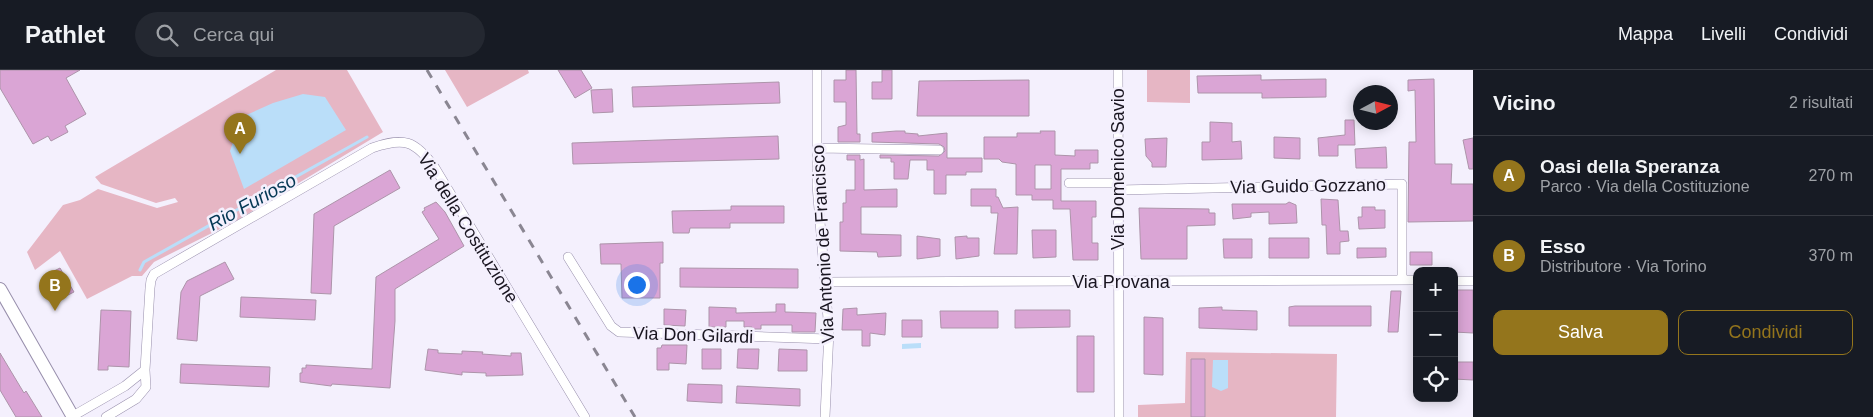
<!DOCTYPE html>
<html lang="it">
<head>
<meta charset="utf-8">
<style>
  :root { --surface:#171b24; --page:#242831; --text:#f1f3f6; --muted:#9ea1a6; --line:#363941; --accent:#94751c }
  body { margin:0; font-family:Arial,sans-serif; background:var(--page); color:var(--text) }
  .controls { position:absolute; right:15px; bottom:15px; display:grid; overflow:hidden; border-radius:10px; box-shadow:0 2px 12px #0003 }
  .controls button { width:45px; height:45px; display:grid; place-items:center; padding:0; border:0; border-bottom:1px solid var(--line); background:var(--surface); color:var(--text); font:25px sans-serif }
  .compass { position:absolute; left:1353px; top:15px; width:45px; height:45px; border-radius:50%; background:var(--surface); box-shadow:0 2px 12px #0003; rotate:83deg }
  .you { position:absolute; left:636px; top:214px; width:18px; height:18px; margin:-12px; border:4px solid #fff; border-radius:50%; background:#1a73e8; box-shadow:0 0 0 8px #1a73e833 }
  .badge { display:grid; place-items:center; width:32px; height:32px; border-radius:50%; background:var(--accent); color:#fff; font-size:16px; font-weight:700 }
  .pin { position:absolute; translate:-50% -41px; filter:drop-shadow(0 1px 2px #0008) }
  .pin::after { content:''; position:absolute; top:26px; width:18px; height:15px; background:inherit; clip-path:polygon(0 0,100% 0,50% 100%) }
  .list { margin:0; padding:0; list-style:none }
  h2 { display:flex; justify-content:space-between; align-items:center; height:65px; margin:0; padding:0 20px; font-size:21px }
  h2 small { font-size:16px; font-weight:400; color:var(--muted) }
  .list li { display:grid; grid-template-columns:32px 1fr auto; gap:15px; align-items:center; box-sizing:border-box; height:80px; padding:0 20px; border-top:1px solid var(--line) }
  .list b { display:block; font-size:19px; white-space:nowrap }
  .list p { margin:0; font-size:16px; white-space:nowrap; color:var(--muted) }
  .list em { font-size:16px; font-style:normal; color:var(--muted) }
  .actions { display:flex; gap:10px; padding:15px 20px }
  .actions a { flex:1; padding:11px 0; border:1px solid var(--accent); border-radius:10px; text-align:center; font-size:18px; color:var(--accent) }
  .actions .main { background:var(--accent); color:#fff }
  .icon { flex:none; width:28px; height:28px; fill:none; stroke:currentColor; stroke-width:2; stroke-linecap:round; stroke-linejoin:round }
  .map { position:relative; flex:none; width:1473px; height:347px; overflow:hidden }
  header { display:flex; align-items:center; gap:30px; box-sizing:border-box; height:70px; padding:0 25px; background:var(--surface); border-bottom:1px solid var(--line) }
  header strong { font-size:24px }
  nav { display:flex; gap:28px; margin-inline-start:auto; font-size:18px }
  .search { width:350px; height:45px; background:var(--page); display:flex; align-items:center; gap:12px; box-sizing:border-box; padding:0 18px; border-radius:28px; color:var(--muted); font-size:19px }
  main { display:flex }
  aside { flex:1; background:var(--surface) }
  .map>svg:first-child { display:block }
  .green { fill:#e6b6c4 }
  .water { fill:#badef9 }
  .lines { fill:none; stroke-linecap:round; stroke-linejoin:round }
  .stream { stroke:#badef9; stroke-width:3 }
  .building { fill:#daa5d5; stroke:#ad94aa; fill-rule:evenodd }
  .minor-casing { stroke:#988fac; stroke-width:10 }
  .secondary-casing { stroke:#988fac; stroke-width:14 }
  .minor { stroke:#fff; stroke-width:9 }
  .secondary { stroke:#fff; stroke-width:12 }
  .rail { stroke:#8a8692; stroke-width:3; stroke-dasharray:9 9; stroke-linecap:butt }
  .labels { text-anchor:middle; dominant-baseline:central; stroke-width:5; stroke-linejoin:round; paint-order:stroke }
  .street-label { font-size:18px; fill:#191520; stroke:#f4f0fd }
  .water-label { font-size:19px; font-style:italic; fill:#043754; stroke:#f4f0fd }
</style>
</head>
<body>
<header>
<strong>Pathlet</strong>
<div class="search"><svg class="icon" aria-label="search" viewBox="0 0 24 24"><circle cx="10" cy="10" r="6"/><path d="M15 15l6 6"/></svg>Cerca qui</div>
<nav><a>Mappa</a><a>Livelli</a><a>Condividi</a></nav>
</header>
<main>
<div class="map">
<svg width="1473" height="347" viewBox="0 0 1473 347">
  <rect width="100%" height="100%" fill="#f4f0fd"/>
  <!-- green -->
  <path class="green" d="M276,0H347L383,62L236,151L154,192L142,206H132L87,229L60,181L35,200L27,182L63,135L80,130L98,119L157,138L178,132L175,128L156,133L101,114L95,107Z
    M445,0H528L529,3L467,37Z
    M1147,0H1190V33L1147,32Z
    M1186,282L1337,284L1336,347H1138V335L1185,333Z"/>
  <!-- water -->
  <path class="water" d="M303,24L325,27L346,60L244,119L230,81L242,47L273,33Z
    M921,273V278L902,279V274Z
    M1213,290H1228V318L1221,321L1212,317Z"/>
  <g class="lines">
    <!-- stream -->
    <path class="stream" d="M140,200L144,192L367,67"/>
  </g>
  <!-- building -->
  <path class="building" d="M0,0H80L66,8L86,44L65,56L68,62L51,71L48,66L33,74L0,18Z
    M558,0H581L592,18L575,28Z
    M846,0H856L857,64H860V72H838V57L846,55V32H834V10H846Z
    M882,0H892V29H872V12H882Z
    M1261,5V10L1326,9V27L1262,28V23H1198L1197,6Z
    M1434,9L1435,94H1452L1451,114H1473V151L1408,152L1409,72H1416L1415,20L1408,21V10Z
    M1029,10V46H917L919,11Z
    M779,12L780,33L633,37L632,17Z
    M612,19L613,42L593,43L591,20Z
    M1345,50H1354L1355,75H1338V86H1319L1318,68L1345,65Z
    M1210,52L1232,53V72L1241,71L1242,89L1202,90V72H1210Z
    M896,61H905V63L918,64V66L947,63V88H982V102H966V105H946V124H934V100H927V90H910L908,109H894V92H891V88H880V85L939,86L945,81L944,77L939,74L872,72V63Z
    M1040,61H1055V85L1075,86V80H1098V93H1090V99H1061V131H1096V147H1092V173H1098V190H1073L1070,139H1053V130H1032V125H1016V94L1002,92L999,89H984V67H1017V63H1041ZM1035,95H1051V119H1035Z
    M778,66L779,89L573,94L572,73Z
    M1274,67L1300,68V89L1274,88Z
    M1167,68L1166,97H1152V93L1146,86L1145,69Z
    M1473,68V99H1469L1463,70Z
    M1386,77L1387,98H1356L1355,79Z
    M847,85H860V90L864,89V120L897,119V137H861V164L901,165V186L878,187L877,182L840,181V152H843V133H846V120H855V90H847Z
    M390,100L400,118L334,156L331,224L311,223L314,144Z
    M971,119H996V127H998L1003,138L1018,137L1017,184H994L998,143H991V136H971Z
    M1321,129L1338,130L1340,161H1348L1349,171L1340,172V184H1327L1326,155H1322Z
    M436,132L445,142L464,176L395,219V251L390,318L332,314L331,316L300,312V303H302V298H306V295L372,299L376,207L439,169L422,142L425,140L424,138Z
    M1289,132L1296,135L1297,153L1269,154V142L1251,143V147L1233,149L1232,134H1286Z
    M731,136H784V153H730V158H690L689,163H673L672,141L731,140Z
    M1362,137H1375V140H1385V158L1359,159L1358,147H1362Z
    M1139,138L1209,139V143H1215V155L1187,156V189H1141Z
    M1032,160H1056V187L1033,188Z
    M917,166L940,169V186L917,189Z
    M967,166V168H979V186L956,189L955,167Z
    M1269,168H1309V188H1269Z
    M1223,169H1252V188H1224Z
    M663,172V193H660V228H622L621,194H601L600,174Z
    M1357,178H1386V187L1357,188Z
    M1410,182H1432V195H1410Z
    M225,192L234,209L200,226L197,271L177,269L181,222L187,211Z
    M60,198L74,222L64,227L50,203Z
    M680,198L798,199V218L680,217Z
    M1454,220H1473V263L1454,262Z
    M1391,221H1401L1398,262H1388Z
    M241,227L316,230L315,250L240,247Z
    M776,234H785V242L816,243L815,262H792V255H761V259H752V257H744V251H726V257H709V237L736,238V243L776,242Z
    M1295,236H1371V256H1289V237Z
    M1222,237V240L1257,241V260L1199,258V238Z
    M857,238V245L886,243L885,265L870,263V276H862V260H842L843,239Z
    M664,239L686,240L685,256L664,255Z
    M101,240L131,241L129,297L108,296V300H98Z
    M1015,240H1070V257L1015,258Z
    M940,241H998V258H941Z
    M1144,247L1163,248V305L1144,304Z
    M902,250H922V267H902Z
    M1077,266H1094V322H1077Z
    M662,275H687L686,294L669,293V300H657V278H661Z
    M428,279L438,280V283L462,284V281L483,282L482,284L511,286V283H521L523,305L486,306V303L462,302V305L425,300Z
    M702,279H721V299H702Z
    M738,279H759L758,299L737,298Z
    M779,279L807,280V301H778Z
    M0,283L24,323L26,321L42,347H16L0,320Z
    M1191,289H1205V347H1191Z
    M1454,292H1473V310L1454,309Z
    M181,294L270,297L269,317L180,313Z
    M688,314L722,315V333L687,331Z
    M737,316L800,319V336L736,333Z"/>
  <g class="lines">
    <!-- minor casing -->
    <g class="minor-casing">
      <path id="minor" d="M817,0V115L829,261L825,347
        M1118,0L1119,347
        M818,78L939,80
        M1069,113H1118
        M1118,120L1402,114V210
        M568,187L611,256L619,262L828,269
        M1454,211H1473
        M826,212L1417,210
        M73,346L125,316L145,300
        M106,347L136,329L146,317L145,300L150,218L151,210L154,204L372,78C404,67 415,70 435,98L585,347"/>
    </g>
    <!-- secondary casing -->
    <g class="secondary-casing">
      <path id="secondary" d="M0,219L73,347"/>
    </g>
    <!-- minor -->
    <use href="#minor" class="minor"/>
    <!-- secondary -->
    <use href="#secondary" class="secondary"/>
    <!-- rail -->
    <path class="rail" d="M427,0L635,347"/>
  </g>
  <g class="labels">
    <!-- street labels -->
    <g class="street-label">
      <text transform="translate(1118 99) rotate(-90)">Via Domenico Savio</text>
      <text transform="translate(1308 116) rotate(-1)">Via Guido Gozzano</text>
      <text transform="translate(468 158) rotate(58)">Via della Costituzione</text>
      <text transform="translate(823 174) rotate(-93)">Via Antonio de Francisco</text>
      <text x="1121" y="212">Via Provana</text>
      <text transform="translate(693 265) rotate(2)">Via Don Gilardi</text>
    </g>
    <!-- water labels -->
    <g class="water-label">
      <text transform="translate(252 132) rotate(-29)">Rio Furioso</text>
    </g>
  </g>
</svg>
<div class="controls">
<button>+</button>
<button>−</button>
<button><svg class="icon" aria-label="locate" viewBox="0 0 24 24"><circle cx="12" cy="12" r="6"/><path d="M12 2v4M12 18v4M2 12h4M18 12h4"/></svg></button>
</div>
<svg class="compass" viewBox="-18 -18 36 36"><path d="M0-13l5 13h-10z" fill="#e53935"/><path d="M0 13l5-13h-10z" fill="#9ea1a6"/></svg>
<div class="you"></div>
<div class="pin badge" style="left:240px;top:84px">A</div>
<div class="pin badge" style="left:55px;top:241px">B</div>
</div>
<aside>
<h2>Vicino<small>2 risultati</small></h2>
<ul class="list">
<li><span class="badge">A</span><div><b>Oasi della Speranza</b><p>Parco · Via della Costituzione</p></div><em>270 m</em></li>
<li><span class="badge">B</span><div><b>Esso</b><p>Distributore · Via Torino</p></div><em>370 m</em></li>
</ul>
<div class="actions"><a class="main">Salva</a><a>Condividi</a></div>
</aside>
</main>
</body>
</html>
